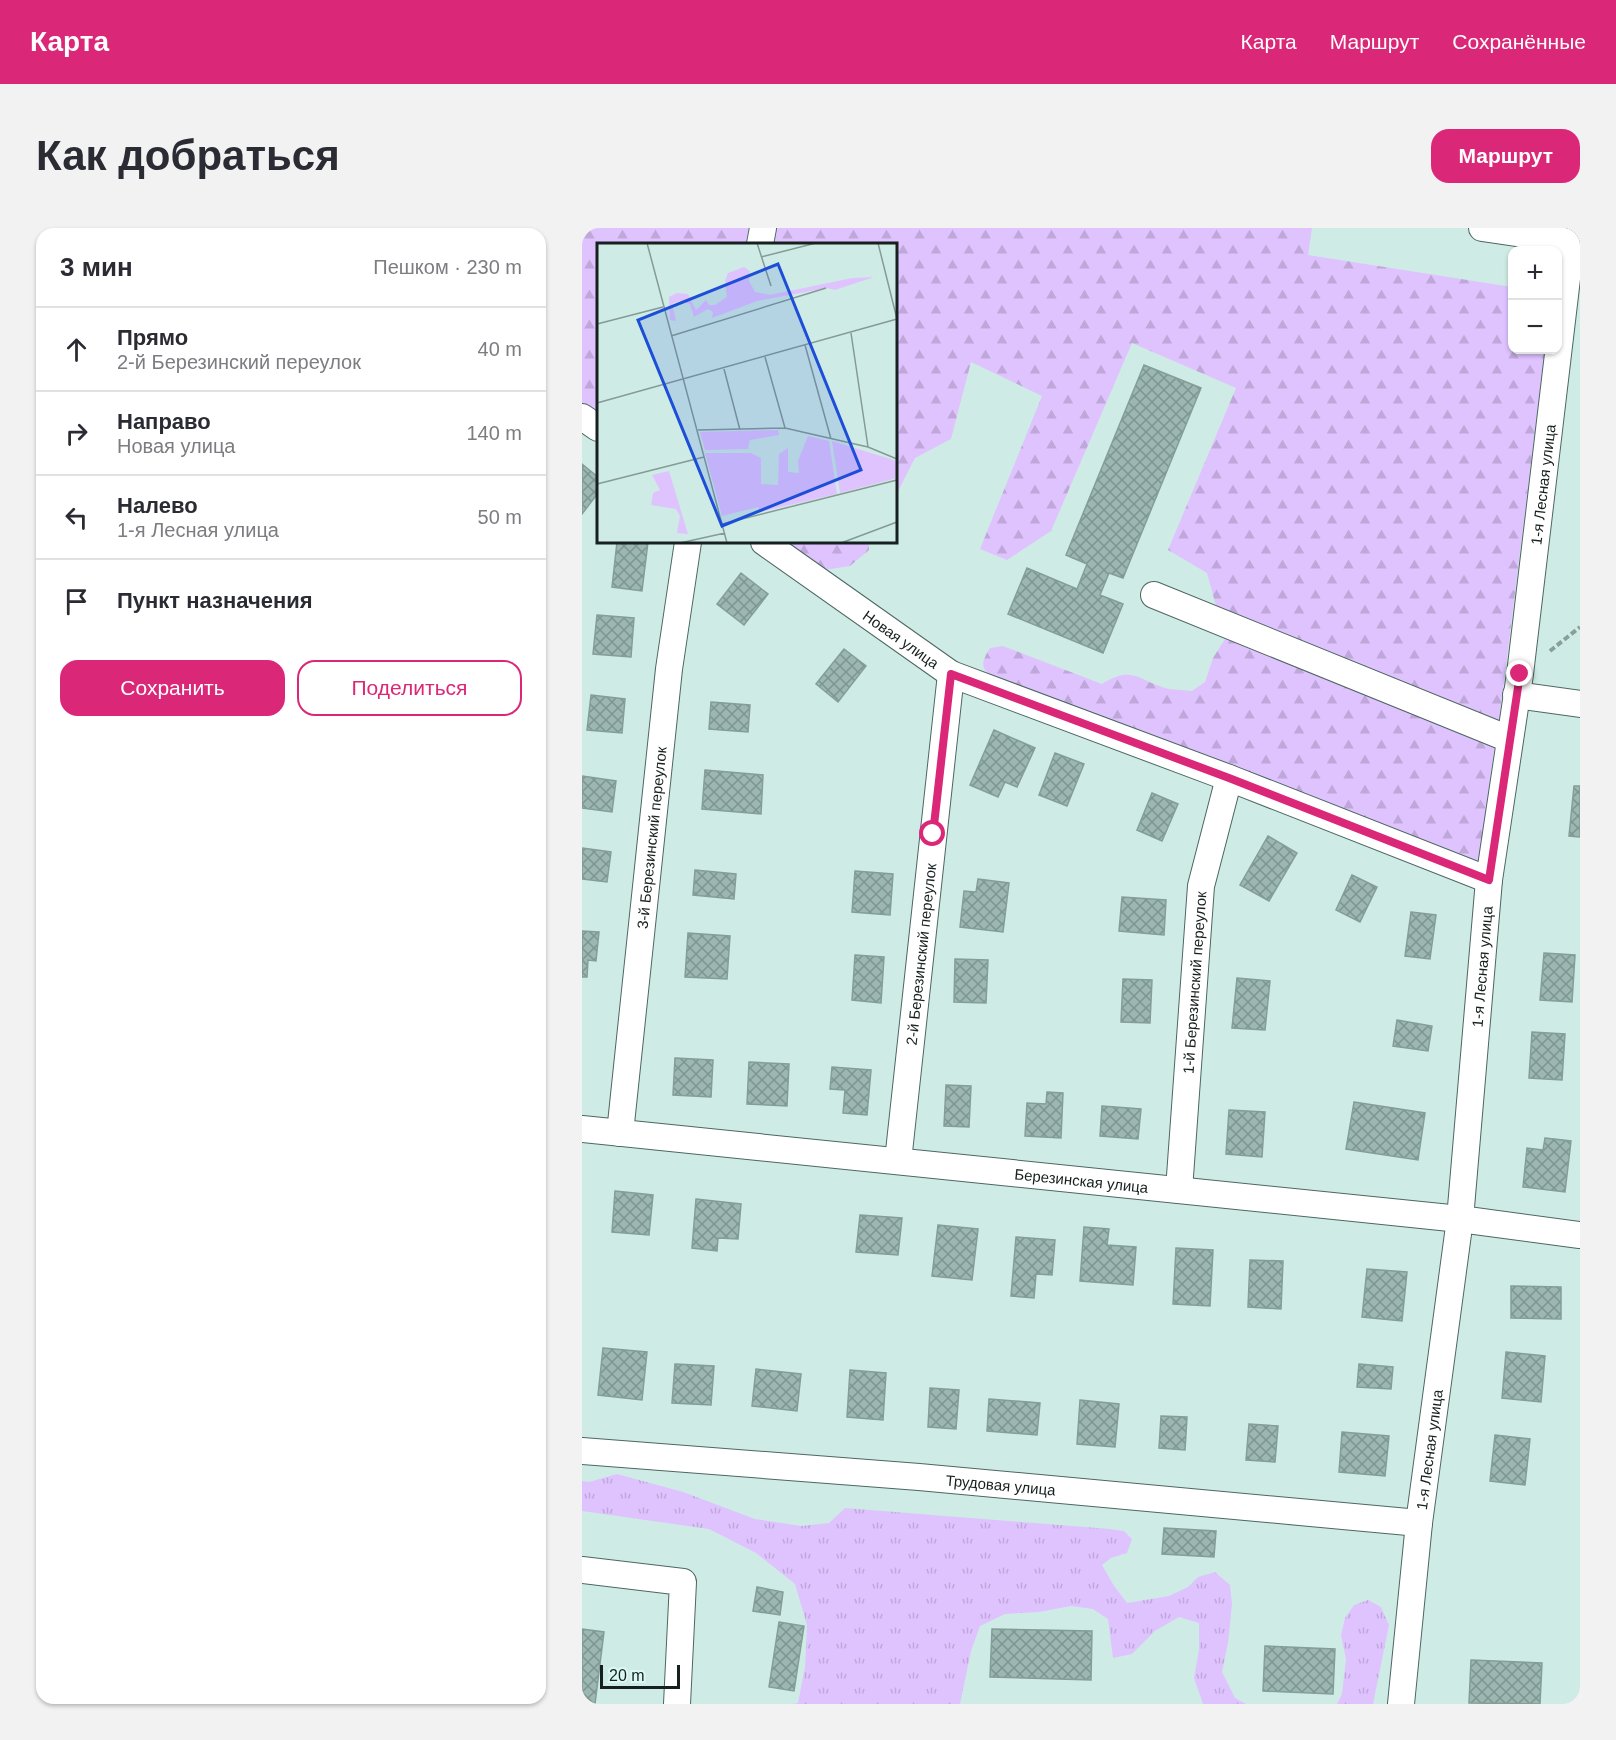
<!DOCTYPE html>
<html lang="ru">
<head>
<meta charset="utf-8">
<style>
  :root { --surface:#fff; --page:#f2f2f3; --text:#2b2b33; --muted:#7c7c81; --line:#e1e1e2; --accent:#db2777 }
  body { margin:0; font-family:Arial,sans-serif; background:var(--page); color:var(--text) }
  .controls { position:absolute; right:18px; top:18px; display:grid; overflow:hidden; border-radius:12px; box-shadow:0 2px 4px #0004 }
  .controls button { width:54px; height:54px; display:grid; place-items:center; padding:0; border:0; border-bottom:2px solid var(--line); background:var(--surface); color:var(--text); font:30px sans-serif }
  .scale { position:absolute; left:18px; bottom:15px; width:80px; box-sizing:border-box; padding-left:6px; border:3px solid #16201e; border-top:0; font-size:16px; line-height:21px; white-space:nowrap; color:#16201e; -webkit-text-stroke:4px #dcf8f2; paint-order:stroke }
  .stop { position:absolute; width:18px; height:18px; margin:-14px; border:4px solid #db2777; border-radius:50%; background:#fff }
  .stop.end { background:#db2777; border-color:#fff; box-shadow:0 2px 6px #0008 }
  .list { margin:0; padding:0; list-style:none }
  h2 { display:flex; justify-content:space-between; align-items:center; height:78px; margin:0; padding:0 24px; font-size:26px }
  h2 small { font-size:20px; font-weight:400; color:var(--muted) }
  .list li { display:grid; grid-template-columns:39px 1fr auto; gap:18px; align-items:center; box-sizing:border-box; height:84px; padding:0 24px; border-top:2px solid var(--line) }
  .list b { display:block; font-size:22px; white-space:nowrap }
  .list p { margin:0; font-size:20px; white-space:nowrap; color:var(--muted) }
  .list em { font-size:20px; font-style:normal; color:var(--muted) }
  .actions { display:flex; gap:12px; padding:18px 24px }
  .actions a { flex:1; padding:14px 0; border:2px solid var(--accent); border-radius:18px; text-align:center; font-size:21px; color:var(--accent) }
  .actions .main { background:var(--accent); color:#fff }
  .icon { flex:none; width:33px; height:33px; fill:none; stroke:currentColor; stroke-width:2; stroke-linecap:round; stroke-linejoin:round }
  .map { position:relative; flex:none; width:998px; height:1476px; overflow:hidden; border-radius:18px }
  header { display:flex; align-items:center; gap:36px; box-sizing:border-box; height:84px; padding:0 30px; background:var(--accent); color:#fff }
  header strong { font-size:28px }
  nav { display:flex; gap:33px; margin-inline-start:auto; font-size:21px }
  .intro { display:flex; align-items:center; justify-content:space-between; box-sizing:border-box; height:144px; padding:0 36px }
  h1 { margin:0; font-size:42px }
  .button { padding:15px 27px; border-radius:18px; background:var(--accent); color:#fff; font-size:21px; font-weight:700 }
  main { display:flex; gap:36px; padding:0 36px }
  aside { flex:1; background:var(--surface); border-radius:18px; box-shadow:0 2px 4px #0004 }
  .map>svg:first-child { display:block }
  .grass { fill:url(#grass-tufts) }
  .forest { fill:url(#forest-firs) }
  .building { fill:url(#building-cross-hatch); stroke:#839e98; stroke-width:1.5 }
  .lines { fill:none; stroke-linecap:round; stroke-linejoin:round }
  .minor-casing { stroke:#4d6661; stroke-width:28 }
  .path { stroke:#899f9a; stroke-width:4; stroke-dasharray:6 3; stroke-linecap:butt }
  .minor { stroke:#fff; stroke-width:26 }
  .route { stroke:#db2777; stroke-width:8 }
  .labels { text-anchor:middle; dominant-baseline:central; stroke-width:4.5; stroke-linejoin:round; paint-order:stroke }
  .street-label { font-size:15px; fill:#16201e; stroke:#dcf8f2 }
  .inset-road { fill:none; stroke:#859a95; stroke-width:1.5 }
  .view { fill:#1d4ed8; fill-opacity:0.15; stroke:#1d4ed8; stroke-width:3 }
  .inset-edge { fill:none; stroke:#16201e; stroke-width:3 }
</style>
</head>
<body>
<header>
<strong>Карта</strong>
<nav><a>Карта</a><a>Маршрут</a><a>Сохранённые</a></nav>
</header>
<div class="intro"><h1>Как добраться</h1><a class="button">Маршрут</a></div>
<main>
<aside>
<h2>3 мин<small>Пешком · 230 m</small></h2>
<ul class="list">
<li><svg class="icon" aria-label="ahead" viewBox="0 0 24 24"><path d="M12 20V5M6 11l6-6 6 6"/></svg><div><b>Прямо</b><p>2-й Березинский переулок</p></div><em>40 m</em></li>
<li><svg class="icon" aria-label="right" viewBox="0 0 24 24"><path d="M7 20v-9h11M14 6l5 5-5 5"/></svg><div><b>Направо</b><p>Новая улица</p></div><em>140 m</em></li>
<li><svg class="icon" aria-label="left" viewBox="0 0 24 24"><path d="M17 20v-9H6M10 6l-5 5 5 5"/></svg><div><b>Налево</b><p>1-я Лесная улица</p></div><em>50 m</em></li>
<li><svg class="icon" aria-label="arrive" viewBox="0 0 24 24"><path d="M6 21V4h12l-3 4 3 4H6"/></svg><div><b>Пункт назначения</b></div></li>
</ul>
<div class="actions"><a class="main">Сохранить</a><a>Поделиться</a></div>
</aside>
<div class="map">
<svg width="998" height="1476" viewBox="0 0 998 1476">
  <defs>
    <pattern id="grass-tufts" width="24" height="20" patternUnits="userSpaceOnUse" patternTransform="scale(1.5)"><rect width="24" height="20" fill="#dfc3ff"/><path d="M3 7l-1-3M5 7V3M7 7l1-3M15 17l-1-3M17 17v-4M19 17l1-3" fill="none" stroke="#bfa7da"/></pattern>
    <pattern id="forest-firs" width="22" height="20" patternUnits="userSpaceOnUse" patternTransform="scale(1.5)"><rect width="22" height="20" fill="#dfc3ff"/><path d="M5 1l3.5 6h-7zM16 11l3.5 6h-7z" fill="#bfa7da"/></pattern>
    <pattern id="building-cross-hatch" width="8" height="8" patternUnits="userSpaceOnUse" patternTransform="scale(1.5)"><rect width="8" height="8" fill="#9cb7b1"/><path d="M0 0l8 8M0 8l8-8" fill="none" stroke="#7e948f"/></pattern>
  </defs>
  <rect width="100%" height="100%" fill="#cfebe5"/>
  <!-- grass -->
  <path class="grass" d="M35,1246L101,1264L173,1291L219,1298L247,1295L263,1280L528,1301L542,1303L550,1311L545,1325L529,1330L520,1337L532,1358L545,1375L587,1368L606,1359L616,1349L633,1344L648,1357L650,1376L646,1415L640,1444L653,1470L664,1476H621L612,1450L617,1422V1395L597,1389L573,1403L550,1426L531,1430L526,1391L511,1381L489,1378L457,1384L423,1386L398,1398L389,1423L378,1476H211L216,1475L223,1439L225,1397L213,1356L174,1325L127,1301L0,1283V1253L7,1254Z
    M786,1372L799,1379L807,1397L791,1476H755L760,1466L764,1431L759,1407L763,1390L772,1377Z"/>
  <!-- forest -->
  <path class="forest" d="M0,0H175L173,16H16V188L0,177Z
    M193,0H730L726,27L930,59V122H963L917,494L634,378L625,345L586,322L654,160L550,115L469,303L425,332L398,321L460,168L389,134L369,211L333,230L314,267V16H190Z
    M203,314H287V322L268,338L242,342Z
    M645,408L913,515L897,633L415,451C398,442 398,436 408,420L421,418L520,456C552,436 557,454 587,461C594,462 603,462 610,463L623,454L631,430Z"/>
  <!-- building -->
  <path class="building" d="M562,137L619,160L541,350L527,345L518,367L541,376L521,425L426,386L445,340L495,361L505,336L484,327Z
    M0,236L16,249V265L0,286Z
    M35,314H66L60,363L30,359Z
    M159,345L186,366L162,397L135,376Z
    M15,387L52,390L49,429L11,426Z
    M262,421L284,438L256,474L234,456Z
    M9,467L43,471L40,505L5,502Z
    M129,474L168,477L166,504L127,501Z
    M412,502L453,520L435,559L423,554L416,569L388,557Z
    M473,525L502,536L485,578L457,567Z
    M123,542L181,547L179,586L120,581Z
    M0,548L34,553L30,584L0,580Z
    M992,558H998V609L987,608Z
    M570,565L596,576L580,613L555,602Z
    M686,608L715,625L687,673L658,657Z
    M0,620L29,624L25,654L0,651Z
    M113,642L154,646L152,671L111,667Z
    M273,643L311,646L308,687L270,684Z
    M770,647L795,659L778,694L754,682Z
    M396,651L427,655L421,704L378,699L382,663L394,664Z
    M540,669L584,672L582,707L537,703Z
    M829,684L854,687L848,731L823,728Z
    M0,703L17,704L14,733L6,732L5,749H0Z
    M106,705L148,708L145,751L103,749Z
    M962,725L993,727L990,774L958,772Z
    M273,727L302,729L299,775L270,772Z
    M373,731L406,732L404,775L372,774Z
    M655,750L688,753L683,802L650,800Z
    M541,751L570,752L568,795L539,794Z
    M815,792L850,798L846,823L811,818Z
    M950,804L983,806L980,852L947,850Z
    M93,830L131,832L129,869L91,867Z
    M167,834L207,836L205,878L165,876Z
    M250,839L289,842L285,887L261,885L263,862L248,861Z
    M364,857L389,858L387,899L362,898Z
    M465,864L481,865L479,910L443,908L445,875L464,876Z
    M772,874L843,885L836,932L764,921Z
    M520,878L559,881L556,911L518,908Z
    M647,882L683,884L680,929L644,926Z
    M963,910L989,913L983,964L941,959L945,920L961,922Z
    M33,963L71,967L67,1007L30,1004Z
    M114,971L159,976L156,1011L136,1010L135,1023L110,1020Z
    M278,987L320,990L316,1027L274,1024Z
    M356,997L396,1001L390,1052L350,1048Z
    M502,999L527,1001L525,1017L554,1019L551,1057L498,1053Z
    M434,1009L473,1012L470,1047L454,1046L452,1070L429,1068Z
    M594,1020L631,1022L628,1078L591,1076Z
    M668,1032L701,1033L699,1081L666,1079Z
    M785,1041L825,1044L820,1093L780,1089Z
    M929,1058L979,1059V1091L929,1090Z
    M21,1120L65,1124L60,1172L16,1167Z
    M924,1124L963,1128L959,1174L920,1170Z
    M93,1136L132,1138L129,1177L90,1175Z
    M777,1136L811,1139L809,1161L775,1159Z
    M174,1141L219,1146L215,1183L170,1178Z
    M268,1142L304,1145L301,1192L265,1189Z
    M348,1160L377,1162L374,1201L346,1199Z
    M407,1171L458,1175L455,1207L405,1203Z
    M498,1172L537,1176L533,1219L495,1216Z
    M579,1188L605,1189L603,1222L577,1220Z
    M667,1196L696,1198L693,1234L664,1232Z
    M760,1204L807,1208L803,1248L757,1244Z
    M913,1207L948,1211L943,1257L908,1253Z
    M582,1300L634,1303L632,1329L580,1326Z
    M175,1359L201,1364L198,1387L171,1383Z
    M197,1394L222,1398L212,1463L187,1459Z
    M0,1401L22,1404L13,1476H0Z
    M410,1401L510,1403L509,1452L408,1449Z
    M683,1418L753,1421L751,1466L681,1463Z
    M889,1432L960,1435L958,1476L887,1475Z"/>
  <g class="lines">
    <!-- minor casing -->
    <g class="minor-casing">
      <g id="minor">
        <path d="M900,0L989,13"/>
        <path d="M178,16L181,0"/>
        <path d="M0,189L16,200"/>
        <path id="s1" d="M182,314L369,446L647,550L907,652"/>
        <path d="M572,367L927,511"/>
        <path d="M934,467L998,476"/>
        <path id="s2" d="M0,901L878,991L998,1007"/>
        <path id="s3" d="M38,905L87,441L106,314"/>
        <path id="s4" d="M316,933L369,446"/>
        <path id="s5" d="M597,962L619,658L647,550"/>
        <path id="s6" d="M0,1223L337,1249L837,1295"/>
        <path d="M0,1342L101,1354L95,1476"/>
        <path id="s7" d="M819,1476L837,1295L878,991L907,652L938,446L991,0"/>
      </g>
    </g>
    <!-- path -->
    <path class="path" d="M968,423L998,399"/>
    <!-- minor -->
    <use href="#minor" class="minor"/>
  </g>
  <g class="lines">
    <!-- route -->
    <path class="route" d="M351,606L369,446L647,550L907,652L938,446"/>
  </g>
  <g class="labels">
    <!-- street labels -->
    <g class="street-label">
      <text stroke="none"><textPath href="#s7" startOffset="1228">1-я Лесная улица</textPath></text>
      <text stroke="none"><textPath href="#s1" startOffset="168">Новая улица</textPath></text>
      <text stroke="none"><textPath href="#s3" startOffset="297">3-й Березинский переулок</textPath></text>
      <text stroke="none"><textPath href="#s4" startOffset="208">2-й Березинский переулок</textPath></text>
      <text stroke="none"><textPath href="#s7" startOffset="742">1-я Лесная улица</textPath></text>
      <text stroke="none"><textPath href="#s5" startOffset="208">1-й Березинский переулок</textPath></text>
      <text stroke="none"><textPath href="#s2" startOffset="502">Березинская улица</textPath></text>
      <text stroke="none"><textPath href="#s7" startOffset="256">1-я Лесная улица</textPath></text>
      <text stroke="none"><textPath href="#s6" startOffset="420">Трудовая улица</textPath></text>
    </g>
  </g>
  <!-- overview -->
  <g transform="translate(15 15)">
    <rect width="300" height="300" fill="#cfebe5"/>
    <path d="M147,24L153,28L152,38L158,49L173,52L255,35L277,34L238,47L230,45L160,58L115,75L116,69L111,66L97,74L93,61L82,58L75,61L79,78L73,77L72,54L80,50L91,51L99,67L109,57L112,62H118L130,54L128,38L131,30Z" fill="#dfc3ff"/>
    <path d="M181,187L182,192L153,197L151,206L108,207L103,189ZM211,193L232,198L240,251L163,269L161,264L125,273L108,210H154L164,215V241L181,242L182,211L191,205V229L202,230L201,218ZM235,198L300,218V235L243,250ZM72,228L91,291L80,290L83,273L79,266L54,262L56,250L63,247L55,232Z" fill="#dfc3ff"/>
    <path class="inset-road" d="M50,0L130,300M160,0L174,43M281,0L300,76M164,14L219,0M0,81L66,64M254,90L271,204M74,93L229,45M208,102L234,196M168,114L188,185M127,126L143,187M0,160L300,76M101,187L188,185L271,204L300,216M0,241L107,214M125,281L300,237M83,300L128,290M244,300L300,279"/>
    <path class="view" d="M181,21L264,227L125,283L41,77Z"/>
    <rect width="300" height="300" class="inset-edge"/>
  </g>
</svg>
<div class="controls">
<button>+</button>
<button>−</button>
</div>
<div class="scale">20 m</div>
<div class="stop" style="left:351px;top:606px"></div>
<div class="stop end" style="left:938px;top:446px"></div>
</div>
</main>
</body>
</html>
